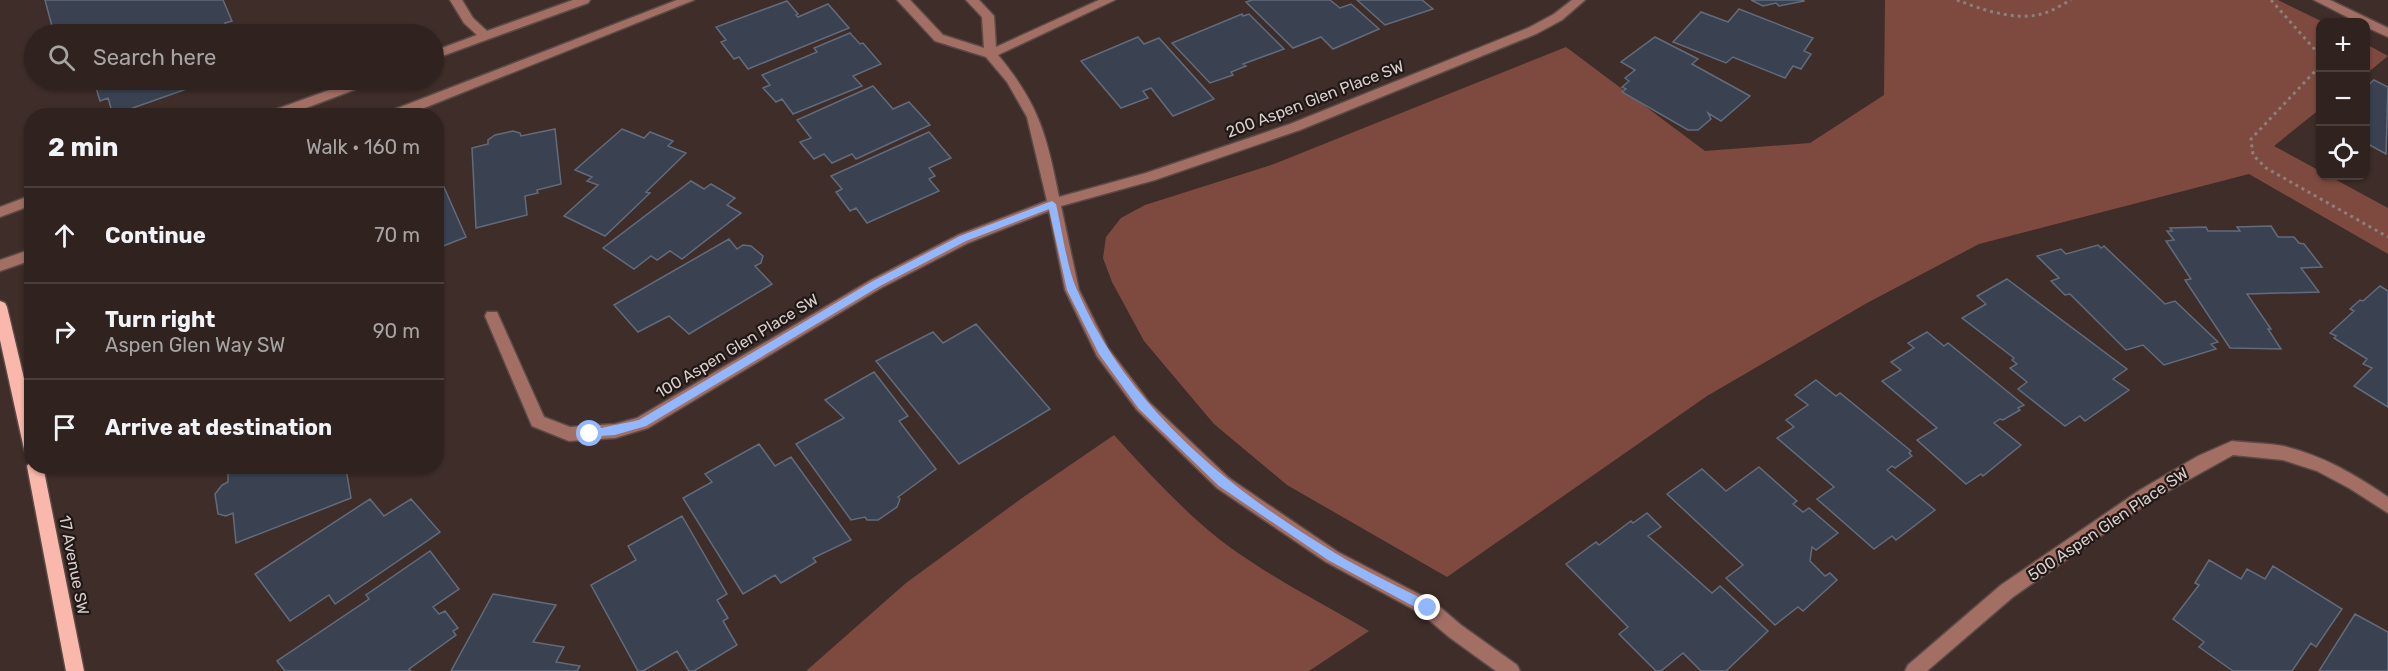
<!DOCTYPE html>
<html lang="en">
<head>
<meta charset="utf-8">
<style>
  :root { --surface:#2f221f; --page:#3b2f2c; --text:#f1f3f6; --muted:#a7a4a4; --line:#4a3f3d }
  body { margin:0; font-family:Rubik,sans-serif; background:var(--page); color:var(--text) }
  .controls { position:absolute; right:18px; top:18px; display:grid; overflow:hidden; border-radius:12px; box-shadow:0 2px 4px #0004 }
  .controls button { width:54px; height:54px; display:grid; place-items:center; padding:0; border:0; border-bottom:2px solid var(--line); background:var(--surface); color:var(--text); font:30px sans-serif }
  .stop { position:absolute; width:18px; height:18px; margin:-14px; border:4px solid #93b7fd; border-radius:50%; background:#fff }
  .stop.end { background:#93b7fd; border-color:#fff; box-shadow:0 2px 6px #0008 }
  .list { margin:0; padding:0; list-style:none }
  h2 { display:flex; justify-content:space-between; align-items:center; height:78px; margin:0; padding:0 24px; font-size:26px }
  h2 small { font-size:20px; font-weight:400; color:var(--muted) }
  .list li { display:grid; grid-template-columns:39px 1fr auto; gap:18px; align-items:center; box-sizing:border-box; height:96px; padding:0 24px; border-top:2px solid var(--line) }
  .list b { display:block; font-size:22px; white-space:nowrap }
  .list p { margin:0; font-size:20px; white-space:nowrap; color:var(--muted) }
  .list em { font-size:20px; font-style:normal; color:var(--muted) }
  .icon { flex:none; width:33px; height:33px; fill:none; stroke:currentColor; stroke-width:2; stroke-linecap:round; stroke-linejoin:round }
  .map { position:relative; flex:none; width:2388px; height:671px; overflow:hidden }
  .search { position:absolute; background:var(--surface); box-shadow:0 2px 4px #0004; left:24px; top:24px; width:420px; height:66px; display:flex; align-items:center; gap:15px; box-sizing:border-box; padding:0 21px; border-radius:33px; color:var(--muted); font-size:22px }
  .panel { position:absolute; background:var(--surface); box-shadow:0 2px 4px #0004; left:24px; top:108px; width:420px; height:366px; border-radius:24px }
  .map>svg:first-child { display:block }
  .green { fill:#7e4a40 }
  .building { fill:#3a4251; stroke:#626b7c; stroke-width:1.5 }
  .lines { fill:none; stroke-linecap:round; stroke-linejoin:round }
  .minor-casing { stroke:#5b4a46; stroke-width:3 }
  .major-casing { stroke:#5b4a46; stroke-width:3 }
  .path { stroke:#8e7f7b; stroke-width:3; stroke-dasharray:3 4; stroke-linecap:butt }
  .minor { fill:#a36f65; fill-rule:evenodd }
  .major { fill:#f9b8ab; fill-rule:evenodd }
  .route { fill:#93b7fd }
  .labels { text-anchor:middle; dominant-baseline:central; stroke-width:4.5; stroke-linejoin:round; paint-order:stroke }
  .street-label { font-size:16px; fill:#dacecb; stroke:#201816 }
</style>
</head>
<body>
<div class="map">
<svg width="2388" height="671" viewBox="0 0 2388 671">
  <rect width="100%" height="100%" fill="#3f2d29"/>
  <!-- green -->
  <path class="green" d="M1885,0H2278L2323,22H2320V109L2274,146L2320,171V176H2329L2388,208V254L2249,174L1979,244L1867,303L1707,396L1447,577L1287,485L1214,424L1144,341L1112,282L1103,258L1106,237L1121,218L1145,205L1274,164L1566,47L1705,151L1810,143L1884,95Z
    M2366,44L2388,56L2366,74Z
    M1114,435C1144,468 1174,501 1208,530C1254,569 1317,600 1369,631L1309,671H806L906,583L1022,498Z"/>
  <!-- building -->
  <path class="building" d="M45,0H223L232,21L225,23L230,33L235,31L236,34H54Z
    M1252,0H1330L1340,8L1351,4L1379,29L1333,49L1321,37L1293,48L1246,2Z
    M1357,0H1422L1433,9L1385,25Z
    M1751,0H1803L1804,1L1779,6L1776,3L1763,6Z
    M787,1L798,14L796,15L798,17L828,4L849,28L748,69L739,57L734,59L721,42L726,40L716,27Z
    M1739,9L1813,38L1804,51L1811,54L1801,69L1793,66L1785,78L1733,57L1726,63L1673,42L1701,12L1728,22Z
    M1242,14L1243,16L1249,14L1284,49L1243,64L1246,66L1231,72L1233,75L1210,83L1172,43Z
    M850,33L860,44L863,43L881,64L853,76L862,86L793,114L782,99L776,102L763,88L770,85L762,75L817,52L814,48Z
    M1138,37L1144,44L1159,38L1214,99L1173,116L1151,88L1143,91L1148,98L1121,108L1081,61Z
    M1655,37L1698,59L1692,64L1750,96L1721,121L1708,113L1711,119L1698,130H1688L1622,92L1626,89L1622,87L1629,81L1625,78L1635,70L1621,62Z
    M78,80H212L113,115L108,98L100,101L94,81L80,85Z
    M2374,80L2388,87L2386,154L2366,143V87Z
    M873,86L893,109L909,102L930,125L856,159L852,154L832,163L824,154L814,159L800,142L811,138L797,120Z
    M555,129L561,184L537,190L538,193L525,196L527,215L476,228L472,148L488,144V140L495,135L513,131L520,133L521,136Z
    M622,129L644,138L650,132L673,141L668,146L686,153L646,192L650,193L605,236L564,216L598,185L587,181L592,177L575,170Z
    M929,132L951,158L929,168L935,176L929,179L939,191L867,223L856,208L850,211L836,192L842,189L831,176Z
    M436,169L466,237L436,249Z
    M691,181L704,189L711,184L735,198L727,205L741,213L682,259L670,251L657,260L651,256L634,269L603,248Z
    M2271,226L2278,237H2294L2299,243L2304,244L2322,267L2301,268L2319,292L2247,294L2271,329H2268L2281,349L2230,348L2185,280L2191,279L2166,241L2174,240L2167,231H2172L2170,228L2206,227L2208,231H2240L2237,227Z
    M729,239L737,249L743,245L751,246L763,256L761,263L755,266L772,284L689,334L669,316L638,332L614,305Z
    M2098,245L2101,248L2104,246L2165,304L2175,301L2218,342L2211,344L2216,349L2164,365L2143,345L2126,350L2070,294L2065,295L2051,281L2059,278L2037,256L2061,249L2066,254Z
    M2007,279L2127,369L2113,379L2129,390L2085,421L2080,416L2065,426L2018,389L2027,382L2010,368L2017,364L2012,360L2014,358L1962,318L1986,304L1977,296Z
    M2380,286L2388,291V407L2354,386L2372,368L2363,364L2367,359L2334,338L2336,336L2330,333L2354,311L2350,309L2360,300L2363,301Z
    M976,324L1050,409L959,464L876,361L933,332L943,343Z
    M1927,332L1944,346L1948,343L2024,405L2018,408L2020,410L2003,420L2000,419L1994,423L2021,445L1983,476L1981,474L1966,484L1917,440L1937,428L1882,381L1901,370L1891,362L1914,348L1908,343Z
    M874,372L908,416L899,421L936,469L898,497L900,499L897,507L878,520H867L865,517L851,520L796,444L844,418L825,400Z
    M1816,380L1836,396L1840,393L1911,451L1909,453L1912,456L1895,468L1892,466L1887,470L1935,510L1896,540L1892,536L1874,549L1817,499L1834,487L1777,438L1794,427L1786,420L1808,405L1795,395Z
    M759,444L775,466L791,457L851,540L813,558L816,562L781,583L775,575L743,594L683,498L712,482L705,474Z
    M240,466H353L346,469L351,498L236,543L233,513L226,516L218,514L215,494L222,485L228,482V471Z
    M1759,467L1797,501L1793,504L1803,512L1809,508L1838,533L1816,550L1812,547L1810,561L1825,576L1830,573L1837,580L1803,611L1798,607L1775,625L1726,578L1743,565L1667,494L1702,469L1726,491Z
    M370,499L384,516L411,499L440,532L335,604L329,595L290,621L255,574Z
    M1647,513L1661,527L1648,536L1712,593L1720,586L1768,631L1726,671H1701L1683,653L1661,671H1656L1619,634L1628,627L1566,564L1596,542L1599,545L1631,521L1633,523Z
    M682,516L727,594L717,600L728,618L723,621L737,645L694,671H689L677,651L643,671H638L591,585L636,560L628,546Z
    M430,551L459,589L433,607L439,614L445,611L458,628L453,631L456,635L409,669L411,671H285L277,661L369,599L366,595Z
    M2209,560L2241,579L2247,569L2265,579L2273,566L2342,609L2316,647L2311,643L2292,671H2233L2199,647L2204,642L2173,619L2199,585L2195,583Z
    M493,594L556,605L533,642L564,647L556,662L580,666L577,671H451Z
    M2355,614L2388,632V671H2319Z"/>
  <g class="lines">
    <!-- minor casing -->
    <g class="minor-casing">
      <path id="minor" d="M450,0H462L473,18L487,31L573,0H590L588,3L434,59V51L477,35L464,23Z
        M677,0H694L404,116H384L385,113Z
        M897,0H910L943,35L984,48L982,17L966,0H979L994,16L996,47L1099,0H1115L998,55C1039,104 1047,136 1059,197L1146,173L1290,124L1528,28L1554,14L1572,0H1585L1562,20L1536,34L1300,130L1155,180L1061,206L1079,290L1108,348L1149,402L1229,478L1338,552L1434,602L1461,625L1517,665L1520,671H1496L1449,637L1422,614L1326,562L1217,488L1137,410L1097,356L1065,290L1049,211L968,243L881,288L648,428L615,438L569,441L532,426L485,316L487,312H497L544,417L570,427L615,424L637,418L871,280L958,235L1047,201L1027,117L1007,82L986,57L935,41Z
        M2314,0H2330L2388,28V37L2366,27V22H2357Z
        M357,80H374L372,83L285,116H265L266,113Z
        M32,195V205L0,217V207Z
        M32,249V260L0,271V260Z
        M2232,441C2249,443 2267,443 2283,446C2322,455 2356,475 2388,497V513L2349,488L2317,471L2283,460L2233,455L2152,500L2013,597L1927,671H1905L1908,665L2001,585L2140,490L2198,456Z"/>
    </g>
    <!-- major casing -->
    <g class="major-casing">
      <path id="major" d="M0,301L5,303L7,307L32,412V456L26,454L24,449L0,340Z
        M32,460V466H43L84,671H66L27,466Z"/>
    </g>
    <!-- path -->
    <path class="path" d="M1957,0C1983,10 2017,22 2045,13C2054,10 2063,4 2071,0
      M2271,0L2317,52L2319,67L2251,139L2253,155L2266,168L2388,237"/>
    <!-- minor -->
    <use href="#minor" class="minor"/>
    <!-- major -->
    <use href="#major" class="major"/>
  </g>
  <!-- route -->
  <path class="route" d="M1052,201L1056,204C1062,230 1067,269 1078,292C1128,408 1230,490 1335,553C1366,572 1400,587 1432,604V612H1424L1328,560L1219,486L1139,409L1099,354L1067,290L1049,209L966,241L880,286L646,426L615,435L586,437L584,434C589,429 628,423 639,420L873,281L960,236Z"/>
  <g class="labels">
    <!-- street labels -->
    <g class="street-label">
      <text transform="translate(1315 99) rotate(-21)">200 Aspen Glen Place SW</text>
      <text transform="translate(737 346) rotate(-31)">100 Aspen Glen Place SW</text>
      <text transform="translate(2108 524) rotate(-34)">500 Aspen Glen Place SW</text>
      <text transform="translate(74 565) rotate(79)">17 Avenue SW</text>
    </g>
  </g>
</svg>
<div class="controls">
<button>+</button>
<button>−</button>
<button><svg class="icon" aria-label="locate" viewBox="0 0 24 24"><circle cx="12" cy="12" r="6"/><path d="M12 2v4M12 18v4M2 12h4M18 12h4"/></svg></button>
</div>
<div class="stop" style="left:590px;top:434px"></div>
<div class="stop end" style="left:1428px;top:608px"></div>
<div class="search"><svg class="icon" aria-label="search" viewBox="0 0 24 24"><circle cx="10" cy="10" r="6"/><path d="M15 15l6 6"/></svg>Search here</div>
<section class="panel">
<h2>2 min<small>Walk · 160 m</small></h2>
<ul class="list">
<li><svg class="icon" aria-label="ahead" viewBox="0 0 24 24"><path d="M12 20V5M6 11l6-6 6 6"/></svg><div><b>Continue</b></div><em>70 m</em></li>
<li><svg class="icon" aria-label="right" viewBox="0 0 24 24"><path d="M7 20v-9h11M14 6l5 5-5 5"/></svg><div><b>Turn right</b><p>Aspen Glen Way SW</p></div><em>90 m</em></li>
<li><svg class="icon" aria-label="arrive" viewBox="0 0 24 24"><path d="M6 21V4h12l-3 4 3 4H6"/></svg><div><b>Arrive at destination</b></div></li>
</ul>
</section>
</div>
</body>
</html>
